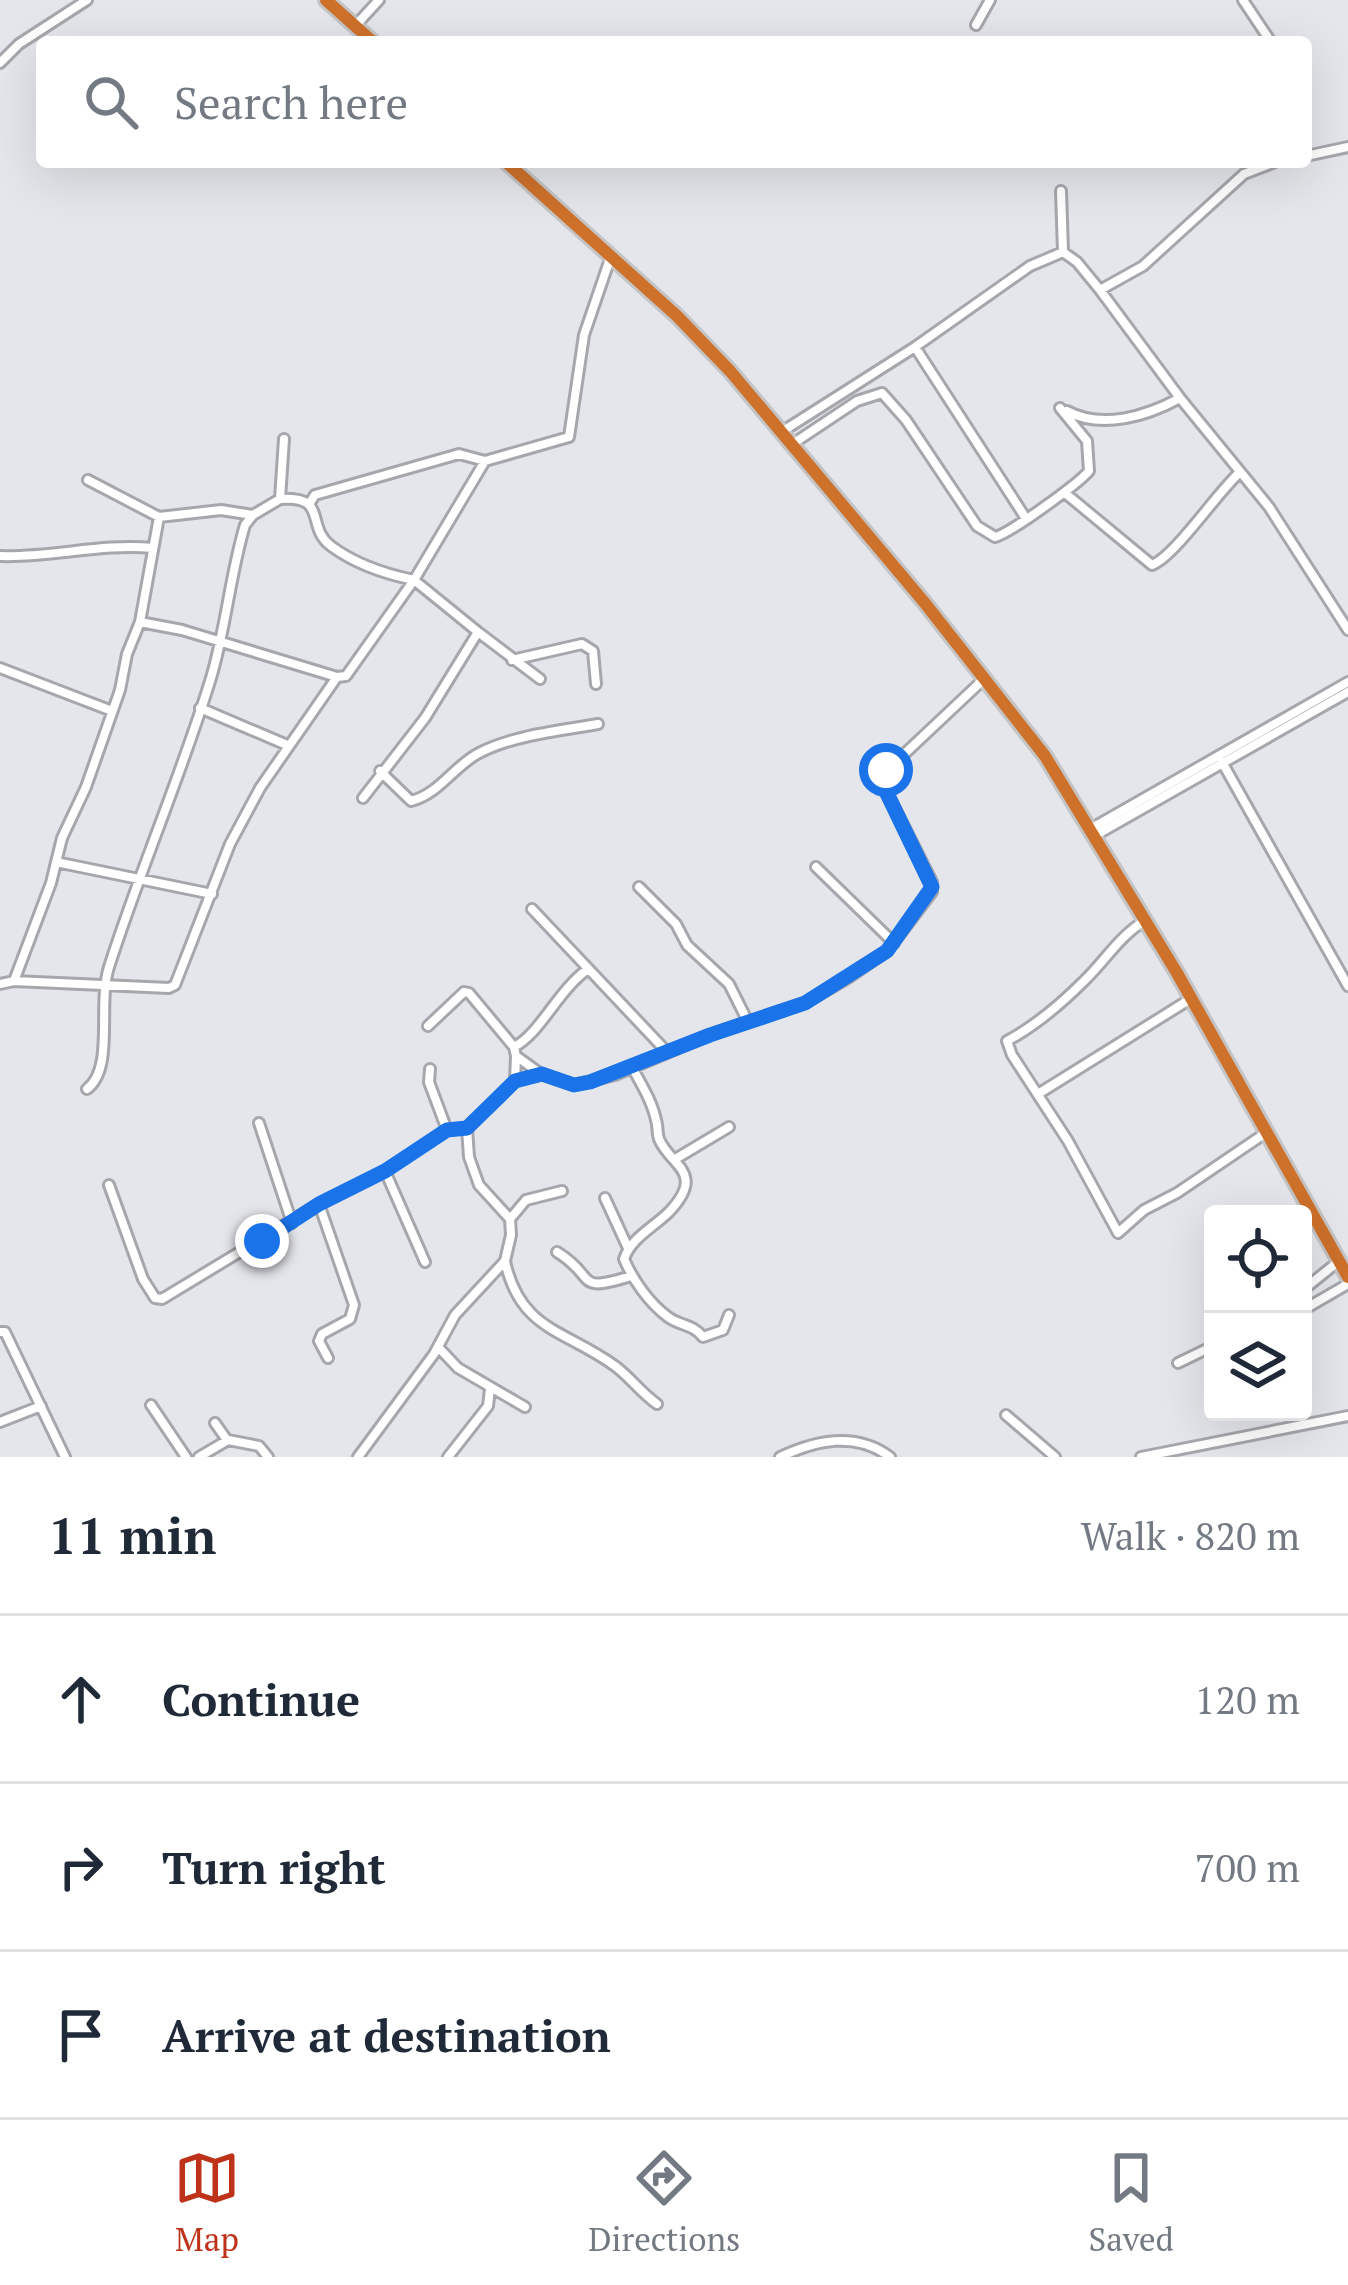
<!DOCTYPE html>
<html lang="en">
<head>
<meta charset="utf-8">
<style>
  :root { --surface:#fff; --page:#f6f6f7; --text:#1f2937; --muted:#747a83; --line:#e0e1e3; --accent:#bd3218 }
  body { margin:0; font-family:"PT Serif",serif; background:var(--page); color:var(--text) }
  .controls { position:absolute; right:36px; bottom:36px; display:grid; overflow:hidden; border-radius:12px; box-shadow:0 12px 48px #0002 }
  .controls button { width:108px; height:108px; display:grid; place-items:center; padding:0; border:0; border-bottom:3px solid var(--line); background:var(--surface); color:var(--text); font:60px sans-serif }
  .stop { position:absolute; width:36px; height:36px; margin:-27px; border:9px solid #1a73e8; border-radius:50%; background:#fff }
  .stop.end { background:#1a73e8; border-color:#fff; box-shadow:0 3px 12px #0008 }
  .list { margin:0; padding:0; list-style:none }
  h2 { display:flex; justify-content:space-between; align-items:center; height:156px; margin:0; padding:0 48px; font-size:51px }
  h2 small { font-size:39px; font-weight:400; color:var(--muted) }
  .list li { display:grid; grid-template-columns:78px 1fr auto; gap:36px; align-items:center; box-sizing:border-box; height:168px; padding:0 48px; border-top:3px solid var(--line) }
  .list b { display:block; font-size:45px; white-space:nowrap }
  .list em { font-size:39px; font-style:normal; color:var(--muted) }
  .icon { flex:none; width:66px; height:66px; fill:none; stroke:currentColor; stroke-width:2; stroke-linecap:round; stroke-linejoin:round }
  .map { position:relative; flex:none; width:1348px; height:1457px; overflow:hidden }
  .search { position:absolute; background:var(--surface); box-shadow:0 12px 48px #0002; left:36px; right:36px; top:36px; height:132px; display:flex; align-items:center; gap:30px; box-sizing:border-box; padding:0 42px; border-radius:12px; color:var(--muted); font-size:45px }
  .sheet { height:660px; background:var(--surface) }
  nav { display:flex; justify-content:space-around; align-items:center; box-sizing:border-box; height:168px; border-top:3px solid var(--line); background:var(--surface); font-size:33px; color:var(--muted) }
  nav a { display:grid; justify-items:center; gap:6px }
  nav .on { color:var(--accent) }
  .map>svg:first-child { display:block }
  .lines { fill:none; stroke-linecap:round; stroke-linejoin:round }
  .minor-casing { stroke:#a6a7ac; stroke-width:14 }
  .highway-casing { stroke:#c4c4c5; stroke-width:18 }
  .minor { stroke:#fff; stroke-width:8 }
  .highway { stroke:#ce712b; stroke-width:12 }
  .route { stroke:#1a73e8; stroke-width:15 }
</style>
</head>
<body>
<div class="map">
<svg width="1348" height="1457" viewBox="0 0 1348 1457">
  <rect width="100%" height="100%" fill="#e5e6eb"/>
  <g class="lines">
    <!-- minor casing -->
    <g class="minor-casing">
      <path id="minor" d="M1243,0L1271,42
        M356,25L379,0
        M976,25L990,0
        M0,63L19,44L87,0
        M1306,156L1348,147
        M1061,191L1063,252
        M1100,290L1143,266L1244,174L1275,162
        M915,347L1025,517
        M1067,411C1102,430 1147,416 1180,398
        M783,431L915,347L1030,266L1063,252L1077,262L1100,290L1180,398L1269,507L1348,630
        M794,443L857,401L882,393L906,420L977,526L995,537C1009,534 1078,484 1089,471L1087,441L1060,408
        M88,480L159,517L221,510L253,515
        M1065,493L1152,565C1175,556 1216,494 1240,472
        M309,504L315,495L459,454L485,461L569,437L584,335L611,256
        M0,556C51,558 101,543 153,548
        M140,622L182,630L337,677
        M478,632L540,679
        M512,660L582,644L593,651L596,684
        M0,668L112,711
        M200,708L287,745
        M1222,762L1348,986
        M380,771L411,801C439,794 454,766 479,753C514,735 559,731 598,724
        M363,798L425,718L478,632L414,580L485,461
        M1092,828L1348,682
        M1096,835L1348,692
        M56,862L212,894
        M816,867L894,943
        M639,887L676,924L687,945L729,984L748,1022
        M532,909L667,1052
        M1146,920C1120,935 1105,961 1084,981C1061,1004 1035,1026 1007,1041L1012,1055L1068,1141L1118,1233L1144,1210L1177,1193L1267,1132
        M14,981L169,988L175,985L230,844L260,788L337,677L346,676L414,580C385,574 355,564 331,546C305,527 329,495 280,499L284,439
        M0,984L14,981L51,883L62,838L86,787L120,690L127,654L140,622L159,517
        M428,1026L464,992L469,993L514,1047L516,1056L541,1074L574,1085L615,1075L709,1035L805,1003L848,978L887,951L932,892V882L881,781L882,775L984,679
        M514,1047C541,1033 557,991 588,969
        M632,1067C641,1084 652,1101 656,1120C658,1126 657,1133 659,1139C670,1166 707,1172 669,1212C654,1227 631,1238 624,1259C633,1280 649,1303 668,1317C680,1326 693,1324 703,1337L723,1330L729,1315
        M430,1069L429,1082L447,1130L467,1128L515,1081L516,1056
        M515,1081L541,1074
        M87,1089C115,1068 97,1005 109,967C140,870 181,776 211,678C226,628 230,575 245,525L253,515L280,499
        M1038,1094L1192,998
        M259,1123L292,1223
        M677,1158L729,1127
        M109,1185L143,1279L155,1298L162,1299L319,1204L385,1171
        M605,1198L628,1248
        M319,1204L354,1305L350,1319L322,1334L319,1341L328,1358
        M510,1219L526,1200L562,1191
        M557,1252C598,1277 573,1294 631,1276
        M505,1261C520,1331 566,1330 615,1366C630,1377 641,1393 657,1404
        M425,1262L385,1171L447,1130
        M1303,1290L1339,1261
        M1303,1310L1348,1284
        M0,1332H5L65,1457
        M439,1348L458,1368L525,1407
        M1178,1363L1213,1346
        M151,1405L186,1457
        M1006,1415L1055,1457
        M0,1422L41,1406
        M215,1423L227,1440
        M199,1457L228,1440L259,1446L268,1457
        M358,1457L434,1354L455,1315L505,1261L511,1235L510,1219L479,1185L469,1157L467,1128
        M448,1457L488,1406L490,1389
        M780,1457C816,1440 856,1431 890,1457
        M1141,1457L1348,1416"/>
    </g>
    <!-- highway casing -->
    <g class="highway-casing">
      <path id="highway" d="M326,0L373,42
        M506,162L677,316L730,371L924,602L1045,756L1177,973L1348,1277"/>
    </g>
    <!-- minor -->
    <use href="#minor" class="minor"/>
    <!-- highway -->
    <use href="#highway" class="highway"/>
  </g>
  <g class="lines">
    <!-- route -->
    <path class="route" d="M262,1241L319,1204L385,1171L447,1130L467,1128L515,1081L542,1074L574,1085L590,1082L710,1035L805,1003L887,951L932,887L881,781L886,770"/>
  </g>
</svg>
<div class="controls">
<button><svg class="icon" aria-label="locate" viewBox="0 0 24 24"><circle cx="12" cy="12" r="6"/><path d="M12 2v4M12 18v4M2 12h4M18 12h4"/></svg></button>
<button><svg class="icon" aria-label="layers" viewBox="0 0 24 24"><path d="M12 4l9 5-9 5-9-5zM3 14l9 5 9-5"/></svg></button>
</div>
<div class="stop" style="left:886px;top:770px"></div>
<div class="stop end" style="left:262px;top:1241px"></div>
<div class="search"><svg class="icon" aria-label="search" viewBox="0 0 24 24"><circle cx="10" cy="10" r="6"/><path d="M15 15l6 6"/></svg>Search here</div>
</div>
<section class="sheet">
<h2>11 min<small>Walk · 820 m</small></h2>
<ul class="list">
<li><svg class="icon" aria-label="ahead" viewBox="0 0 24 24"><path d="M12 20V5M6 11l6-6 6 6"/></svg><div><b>Continue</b></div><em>120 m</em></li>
<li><svg class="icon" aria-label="right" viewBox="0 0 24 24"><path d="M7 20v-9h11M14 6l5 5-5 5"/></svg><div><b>Turn right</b></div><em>700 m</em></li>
<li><svg class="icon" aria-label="arrive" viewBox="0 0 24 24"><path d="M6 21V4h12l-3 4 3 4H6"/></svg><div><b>Arrive at destination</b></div></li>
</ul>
</section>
<nav>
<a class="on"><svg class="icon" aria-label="map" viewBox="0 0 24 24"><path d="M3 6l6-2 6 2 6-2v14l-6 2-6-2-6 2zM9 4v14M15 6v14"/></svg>Map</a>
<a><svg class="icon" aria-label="directions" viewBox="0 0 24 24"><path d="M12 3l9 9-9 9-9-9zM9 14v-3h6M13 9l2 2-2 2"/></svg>Directions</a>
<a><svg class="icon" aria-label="saved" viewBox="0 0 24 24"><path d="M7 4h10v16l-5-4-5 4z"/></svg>Saved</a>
</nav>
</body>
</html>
